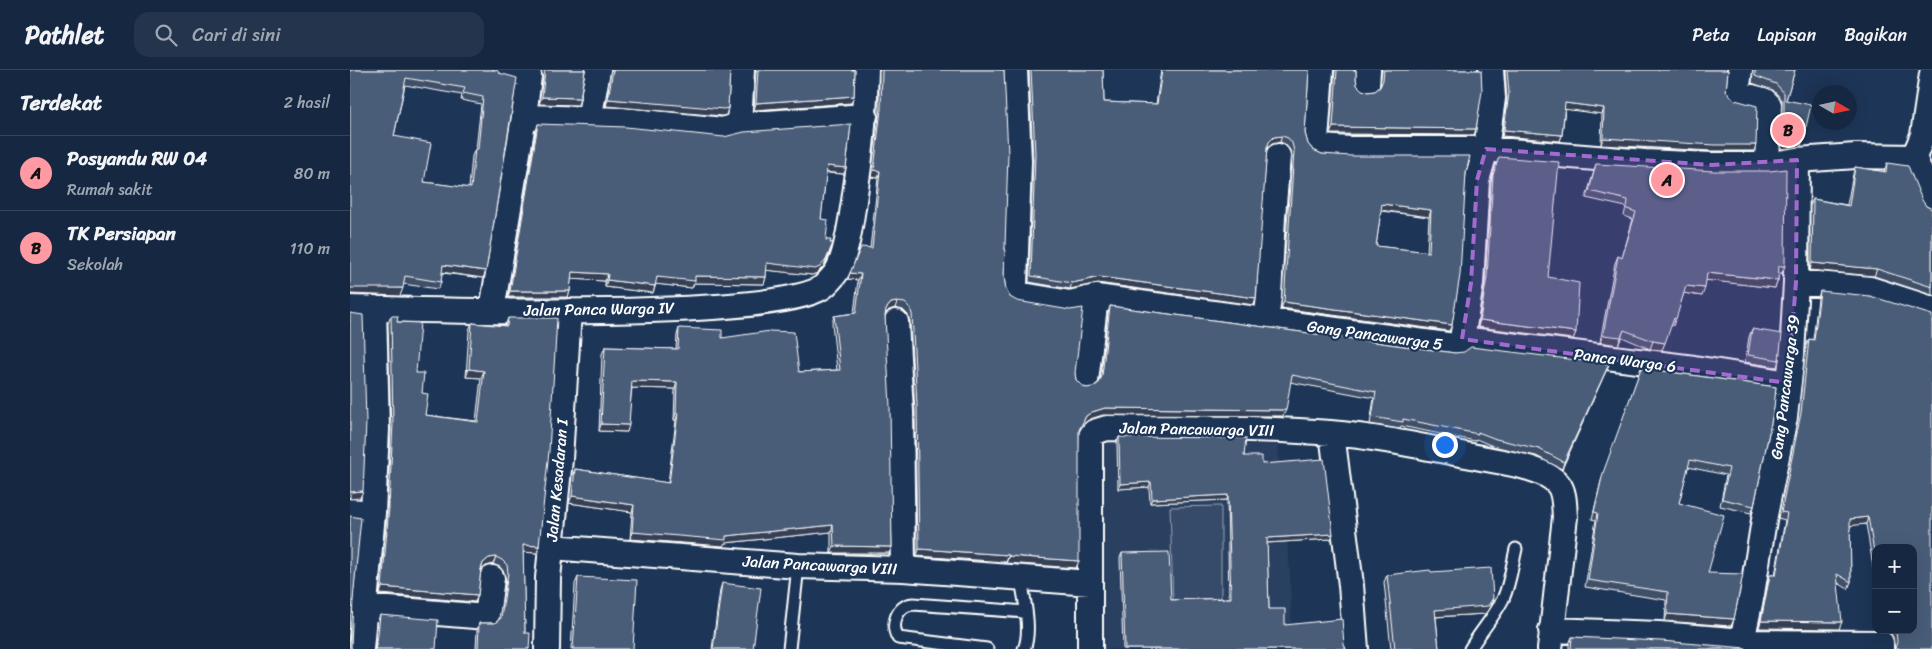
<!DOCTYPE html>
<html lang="id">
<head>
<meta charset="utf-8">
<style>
  :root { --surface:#162841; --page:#23344c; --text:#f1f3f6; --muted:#9ea6b1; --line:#35445a; --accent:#ff9aa2 }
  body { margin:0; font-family:Sriracha,sans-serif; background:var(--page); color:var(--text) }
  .controls { position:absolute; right:15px; bottom:15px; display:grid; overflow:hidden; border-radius:10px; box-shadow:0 5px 20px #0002 }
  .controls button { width:45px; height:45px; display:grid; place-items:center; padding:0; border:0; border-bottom:1px solid var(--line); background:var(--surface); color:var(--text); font:25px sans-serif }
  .compass { position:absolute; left:1462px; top:15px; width:45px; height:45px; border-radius:50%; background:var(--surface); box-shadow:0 5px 20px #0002; rotate:99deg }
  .you { position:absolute; left:1094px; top:374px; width:18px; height:18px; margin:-12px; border:4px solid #fff; border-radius:50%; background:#1a73e8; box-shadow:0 0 0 8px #1a73e833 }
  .badge { display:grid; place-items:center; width:32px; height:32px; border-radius:50%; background:var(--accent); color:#111; font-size:16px; font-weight:700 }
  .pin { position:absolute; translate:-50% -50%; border:2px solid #fff; box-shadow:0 1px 5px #0006 }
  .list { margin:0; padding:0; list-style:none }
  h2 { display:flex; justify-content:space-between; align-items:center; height:65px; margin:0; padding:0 20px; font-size:21px }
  h2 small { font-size:16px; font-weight:400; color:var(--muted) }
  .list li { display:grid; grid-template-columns:32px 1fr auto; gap:15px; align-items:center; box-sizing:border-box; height:75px; padding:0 20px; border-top:1px solid var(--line) }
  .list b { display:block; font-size:19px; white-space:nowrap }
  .list p { margin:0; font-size:16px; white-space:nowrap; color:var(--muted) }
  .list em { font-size:16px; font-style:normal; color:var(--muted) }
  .icon { flex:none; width:28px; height:28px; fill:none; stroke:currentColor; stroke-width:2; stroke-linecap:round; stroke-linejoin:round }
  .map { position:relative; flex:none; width:1582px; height:579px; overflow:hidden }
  header { display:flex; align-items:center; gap:30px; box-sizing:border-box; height:70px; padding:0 25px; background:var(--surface); border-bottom:1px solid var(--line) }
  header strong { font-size:24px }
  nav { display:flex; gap:28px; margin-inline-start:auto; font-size:18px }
  .search { width:350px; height:45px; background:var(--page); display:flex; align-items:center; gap:12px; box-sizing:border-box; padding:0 18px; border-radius:15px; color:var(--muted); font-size:19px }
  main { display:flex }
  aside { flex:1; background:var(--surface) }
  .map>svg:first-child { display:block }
  .built { fill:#2a4161 }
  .green { fill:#364b69; stroke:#9aa5b4 }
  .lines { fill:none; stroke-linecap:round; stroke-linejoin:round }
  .lane-casing { stroke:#fff; stroke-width:15 }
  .street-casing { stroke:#fff; stroke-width:28 }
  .lane { stroke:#1d3557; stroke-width:11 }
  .street { stroke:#1d3557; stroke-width:24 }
  .wall { fill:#405068; stroke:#fff; fill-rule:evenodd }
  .shaded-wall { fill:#344155; stroke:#fff }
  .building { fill:#4a5d79; stroke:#fff; fill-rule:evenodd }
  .marked { fill:#a36bd2; fill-opacity:0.2; stroke:#a36bd2; stroke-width:4; stroke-dasharray:10 6; stroke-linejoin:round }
  .labels { text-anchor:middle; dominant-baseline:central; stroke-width:4.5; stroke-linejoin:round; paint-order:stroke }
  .street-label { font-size:16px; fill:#fff; stroke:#1d3557 }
</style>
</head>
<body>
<header>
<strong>Pathlet</strong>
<div class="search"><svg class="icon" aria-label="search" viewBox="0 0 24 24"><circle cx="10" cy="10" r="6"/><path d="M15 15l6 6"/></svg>Cari di sini</div>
<nav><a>Peta</a><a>Lapisan</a><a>Bagikan</a></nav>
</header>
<main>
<aside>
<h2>Terdekat<small>2 hasil</small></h2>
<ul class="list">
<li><span class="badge">A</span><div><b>Posyandu RW 04</b><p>Rumah sakit</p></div><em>80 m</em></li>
<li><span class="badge">B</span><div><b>TK Persiapan</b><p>Sekolah</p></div><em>110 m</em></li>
</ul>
</aside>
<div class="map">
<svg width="1582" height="579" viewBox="0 0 1582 579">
  <rect width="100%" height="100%" fill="#1d3557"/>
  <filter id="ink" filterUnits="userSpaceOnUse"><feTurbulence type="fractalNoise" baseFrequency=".02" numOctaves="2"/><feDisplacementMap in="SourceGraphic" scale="10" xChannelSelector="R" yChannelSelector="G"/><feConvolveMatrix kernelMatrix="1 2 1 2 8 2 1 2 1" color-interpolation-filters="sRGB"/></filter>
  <g filter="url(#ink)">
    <!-- built -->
    <path class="built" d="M750,369L928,375L940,503L942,579H749Z"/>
    <!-- green -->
    <path class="green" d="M871,436V528L823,531L820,437Z"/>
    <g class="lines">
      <!-- lane casing -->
      <g class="lane-casing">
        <path id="lane" d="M671,509C674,528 682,561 674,579
          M439,579L448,496
          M637,579L548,568C540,555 547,535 563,534L676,542
          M1120,579C1130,562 1144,547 1153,529C1160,514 1162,496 1166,479"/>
      </g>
      <!-- street casing -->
      <g class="street-casing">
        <path id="street" d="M156,0L176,4L179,6L174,47L274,50L373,60L389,55L515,46
          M665,0L669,91L665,214L667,224L720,233L746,227L1104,276L1108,275L1112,269L1121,213L1127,110L1136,79L1143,28L1141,0
          M971,0L966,70L968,75L971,77L1000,79H1136L1295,92L1362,95H1417L1447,90L1506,86L1564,87
          M1390,0L1387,23L1414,30L1419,35L1417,95
          M1017,15L1018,0
          M239,50L248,0
          M389,55L392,0
          M1564,87L1573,65L1582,4
          M1564,87L1582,132
          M1446,212L1520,219L1582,239
          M0,238C69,240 440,252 475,215C479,211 484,206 487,201C497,184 501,150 504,131C511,87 515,45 516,0
          M142,240L174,47
          M916,251L919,227L923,146L928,86
          M546,252L551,342L553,499
          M1112,269L1344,298L1438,313
          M736,311L746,227
          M982,363L1001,515L1006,579
          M0,441L23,443
          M201,477L448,496L553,499L740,513
          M14,537L137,547L142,508
          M1201,560L1309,564L1405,572L1531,573V579
          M1392,571L1402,524L1414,450L1435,347L1442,285L1446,212L1447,90
          M11,579L23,443L27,359L24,238
          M197,579L198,508L210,389L219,241
          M740,579V367L744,362L757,358C831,359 906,357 980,363C1030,367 1078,378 1126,387C1149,392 1193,396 1208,414C1215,422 1214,437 1215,447L1200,579"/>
      </g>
      <!-- lane -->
      <use href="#lane" class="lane"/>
      <!-- street -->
      <use href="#street" class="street"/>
    </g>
    <!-- wall -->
    <path class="wall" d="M0,0H147L136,201L133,208L92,203L91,212L88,219L53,214L50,226ZM55,15L112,25L111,30L131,34L126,79H125L122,86L119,118L74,112L44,66Z
      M191,0H235L230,28L228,35L189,34L193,7Z
      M261,0H380L378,38L376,45L372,46L256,36Z
      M406,0H505L504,26L501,33L404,40Z
      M529,0H654V207L656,220L660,227L725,303L726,310L731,315L736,318L743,317L750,311L758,243L760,236L1105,283L1259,294L1212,399L1186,386L1143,376L1126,369L1125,371L1051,356L1050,359L1020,354L1024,328L940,312L933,346L753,345L740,349L734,353L729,362L726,498L656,493V492L567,486L565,342L560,251L558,245L553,240L545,238L539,240L535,244V246L542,477L539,483H481V462L375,473L373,476L280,469L282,442L219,433L222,406L225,399L318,413L326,350H324L325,319L282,318L277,362L249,361L252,284L255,277L326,279L327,265L329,258L372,268L449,302L487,300L482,253L484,246L504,243L508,210L498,209L520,178L528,108L521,107L529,46Z
      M679,0H753L754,32L806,34L811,0H959L955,63L958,74L963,80L972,84L1116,103L1102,255L1099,261L931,238L942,87L940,80L935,74L930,72L922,74L917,78L904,235L748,213L720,219L679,212L683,90ZM1031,141L1079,147L1077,182L1026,176Z
      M985,0H1006V8L1007,15L1012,20L1018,22L1025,21L1030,17L1032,0H1131L1124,65L980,64Z
      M1155,0H1378L1376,21L1404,81H1362L1251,75L1252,44L1215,39L1212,65L1210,71L1152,66L1157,30Z
      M1403,0H1445L1436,30L1451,76L1431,79L1432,30L1423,20L1402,13Z
      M188,54L494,104L476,103L471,149L476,170L480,173H483L474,196L467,203L462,205L416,200V207L414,214L344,213L342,218L306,214L303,223L255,217V211L221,209L220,221L218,227H158L186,61Z
      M1149,87L1198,207L1226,262L1223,269L1128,257L1135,214L1141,112Z
      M1537,93L1576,136L1582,139V225L1524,206L1460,200V136L1463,129L1497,135L1503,104L1505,97L1534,102Z
      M1246,94L1432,203H1428V210L1425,218L1356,210L1352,226L1334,223L1323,256L1321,255L1312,280L1300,279L1272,267L1268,275L1250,272L1265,193L1268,186L1272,188L1283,149L1274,146L1276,137L1236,128Z
      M1470,221L1582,579H1545L1543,567L1541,564V560H1563L1526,478V514L1516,454L1500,455L1501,512L1498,519L1488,513L1489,559L1409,558L1418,512L1420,505H1425L1435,450L1428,448L1448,350L1456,276L1459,269L1463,270L1468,228Z
      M41,246L47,252L66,303L72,323L75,345L126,351L131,308L116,307L119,260L122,253L155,256L158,248L189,476L187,483L173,482L175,563L179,579H126L127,560L129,553H145L149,549L156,510L154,502L150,497L143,494L136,496L131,500L128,525L125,532L30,524L37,444L41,360L38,253Z
      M1402,259L1429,290L1427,297L1395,292L1399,267Z
      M1291,298L1426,317L1404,436L1401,443L1370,436L1376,405L1338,397L1329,433L1381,556L1315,551L1316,530L1235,517L1246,450L1242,449L1251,411Z
      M769,367L894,386L912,394L983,464L981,469L917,473L919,539L935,555L994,575L996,579H773L770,488L772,483L821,530L879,528L877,430L800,433L799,417L768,419L767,372Z
      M1081,502L1141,536L1135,544L1086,547L1089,579H1041L1034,512L1037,505Z
      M228,507L283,579H221L225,514Z
      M372,513L403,579H362L370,520Z
      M30,545L86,579H25L27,552Z
      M1222,567L1396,579H1219V574Z"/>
    <!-- shaded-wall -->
    <path class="shaded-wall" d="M504,26L501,33L404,40L406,33Z
      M192,27L230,28L228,35L189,34Z
      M258,29L378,38L376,45L372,46L256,36Z
      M1215,33L1254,38L1252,44L1213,39Z
      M983,57L1126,59L1124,65L980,64Z
      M1154,60L1212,65L1210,71L1152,66Z
      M932,66L930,72L922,74L916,79L919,72L924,67Z
      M1253,68L1406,75L1404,81H1362L1251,75Z
      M1453,70L1451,76L1431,79L1434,72Z
      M477,96L496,98L494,104L474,102Z
      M524,100L530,101L528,108L521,107Z
      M1032,134L1081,140L1079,147L1030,140Z
      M483,173L474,196L467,203L462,205L414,200L417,193Z
      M1462,193L1527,199L1524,206L1460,200Z
      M93,195L136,201L133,208L91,202Z
      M1429,196H1435L1432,203H1427Z
      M222,202L258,204L255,211L219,209Z
      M500,203L511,204L508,210L498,209Z
      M1357,203L1428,210L1425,218L1354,210Z
      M345,206L416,207L414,214L344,213L342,218L304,214L307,207Z
      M750,207L906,228L904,235L748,213L720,219L722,213Z
      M257,210L305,216L303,223L255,217Z
      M1336,216L1355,218L1352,226L1333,223Z
      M2,217L53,218L50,226L0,224V218Z
      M160,221H220L218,227H158Z
      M547,232L545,238L539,240L534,245L536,239L541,233Z
      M934,232L1102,255L1099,261L931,238Z
      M1130,250L1226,262L1223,269L1128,257Z
      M1274,260L1268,275L1250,272L1253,265Z
      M1303,271L1315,273L1312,280L1300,279Z
      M1259,294L1256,301L1212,399L1214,392Z
      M119,299L134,301L131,308L116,307Z
      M282,311L327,312L325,319L280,318Z
      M755,338L936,340L933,346L753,345L740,349L734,353L726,366L736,346L742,342Z
      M326,343H328L326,350H324Z
      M251,354L279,355L277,362L249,361Z
      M801,412L799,417L768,419L770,414Z
      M13,421L10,428L0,429V422Z
      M878,425L877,430L800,433L802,429Z
      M222,426L284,435L282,442L219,433Z
      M1518,447L1516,454L1498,456L1500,449Z
      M483,455L481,462L375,473L373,476L280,469L282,462L376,466Z
      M983,464L981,469L916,473L917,468Z
      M173,475L189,476L187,483L171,482Z
      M484,476L542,477L539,483H481Z
      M569,479L659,485L656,492L567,486Z
      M659,486L729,491L726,498L656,493Z
      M146,487L143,494L136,496L131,500L133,493L139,488Z
      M32,517L128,525L125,532L30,524Z
      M1143,528L1141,536L1135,544L1082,547L1085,540Z
      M1317,544L1384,549L1381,556L1315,551Z
      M1411,551L1492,552L1489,559L1409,558Z"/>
    <!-- building -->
    <path class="building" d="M0,0H147L149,3L167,8L136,201L93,195L91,212L55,206L53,218H0ZM56,8L115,18L113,23L133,27L128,79H125L121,118L74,112L81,73L44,66Z
      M195,0H235L230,28L192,27Z
      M263,0H380L378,38L374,39L258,29Z
      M408,0H505L504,26L406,33Z
      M532,0H654L658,84L654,207L656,220L660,227L667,231L720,240L733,238L725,303L726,310L731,315L736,318L743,317L749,313L752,306L760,236L1105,283L1114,282L1121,277L1259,294L1214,392L1189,379L1146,369L1128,362V364L1053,349V352L1022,347L1026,322L942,305L936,340L755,338L742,342L736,346L729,360V491L659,486V485L569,479L567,335L562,244L560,238L555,233L547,232L541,233L536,239L535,246L540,336L542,477L484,476L483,455L376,466V470L282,462L284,435L222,426L225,399L319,413L328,343H326L327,312L282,311L279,355L251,354L255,277L328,279L329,258L372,260V268L420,261L444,262L449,302L490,300L484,246L506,243L511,204L500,203L511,177L522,178L530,101L524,100L531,39Z
      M681,0H753L754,32L807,34L812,0H959L955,63L958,74L963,80L972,84L1001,86H1120L1116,103L1110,205L1102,255L934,232L944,81L942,73L938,68L932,66L924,67L919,72L917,78L906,228L750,207L722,213L681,206L685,84ZM1032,134L1081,140L1079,182L1026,176Z
      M987,0H1006V8L1007,15L1012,20L1018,22L1025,21L1030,17L1033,10L1034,0H1131L1132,21L1126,59L983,57Z
      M1157,0H1378L1376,21L1380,26L1385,30L1407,36L1406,75H1365L1253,68L1254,38L1215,33L1212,65L1154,60L1159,23Z
      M1405,0H1445L1436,30L1461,35L1453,70L1434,72V23L1426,14L1405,6Z
      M188,54L276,57L374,67L394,62L501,54L496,98L477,96L471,149L478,150L476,170H481L480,173H483L476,190L470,197L465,199L417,193L416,207L345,206V211L307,207L305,216L257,210L258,204L222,202L220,221H160Z
      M1149,87L1209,92L1198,207L1229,213L1226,262L1130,250L1137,207L1143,105Z
      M1537,93L1558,96L1572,130L1576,136L1582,139V217L1527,199L1462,193L1463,129L1499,136L1505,97L1536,102Z
      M1246,94L1364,101H1420L1436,99L1435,196H1429L1428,210L1357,203L1355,218L1336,216L1326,249L1324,248L1315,273L1303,271L1274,260L1271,267L1253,265L1268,186L1272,188L1286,142L1277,139L1278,130L1239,121Z
      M1470,221L1520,226L1582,245V579H1545L1547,572L1546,560H1563V478H1526V493L1518,447L1500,449L1501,512L1487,504L1492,552L1411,551L1420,505H1426L1437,443L1431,442L1451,343L1459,269L1464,270Z
      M0,243L13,245L16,352L13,421L0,422Z
      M41,246H48L47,252L70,253L66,303H74L72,323L78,324L75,345L128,352L134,301L119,299L122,253L157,256L158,248H207L199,381L189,476L173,475L175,563H180L179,579H128L129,553H145L151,548L158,503L157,495L152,490L146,487L139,488L133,493L131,499L128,525L32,517L39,437L43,353Z
      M1402,259L1432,264L1429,290L1398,285Z
      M1291,298L1426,317L1424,338L1404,436L1372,429L1379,398L1340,390L1329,433L1374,445L1358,503L1393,504L1384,549L1317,544L1318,522L1238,510L1248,443L1244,442L1253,403Z
      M769,367L896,368L894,386H912V394L974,389L983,464L917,468L919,539H935V555L992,549L994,575L996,579H775L772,483L819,482L821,530L881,528L878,425L802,429L801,412L770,414Z
      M0,446L11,448L3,529L1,577L2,579H0Z
      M1141,498L1143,528L1138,536L1085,540L1089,579H1045L1037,505L1080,500L1081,502Z
      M228,507L287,510L283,579H223Z
      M372,513L411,518L403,579H363Z
      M30,545L88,550L86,579H25L27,573Z
      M1222,567L1311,571L1396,578V579H1221Z"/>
  </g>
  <!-- marked area -->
  <path class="marked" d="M1136,79L1362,95L1447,90L1446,212L1438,313L1112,269L1121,213L1127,110Z"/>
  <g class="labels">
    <!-- street labels -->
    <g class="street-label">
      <text transform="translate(249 239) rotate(-1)">Jalan Panca Warga IV</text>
      <text transform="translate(1025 265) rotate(8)">Gang Pancawarga 5</text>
      <text transform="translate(1275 290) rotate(7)">Panca Warga 6</text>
      <text transform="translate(1435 317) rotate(-83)">Gang Pancawarga 39</text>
      <text transform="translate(847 359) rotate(1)">Jalan Pancawarga VIII</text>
      <text transform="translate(207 410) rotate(-85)">Jalan Kesadaran I</text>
      <text transform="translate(470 495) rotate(3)">Jalan Pancawarga VIII</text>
    </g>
  </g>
</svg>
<div class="controls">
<button>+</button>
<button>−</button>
</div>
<svg class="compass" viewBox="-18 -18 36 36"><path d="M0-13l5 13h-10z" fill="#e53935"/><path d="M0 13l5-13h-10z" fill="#9ea6b1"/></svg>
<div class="you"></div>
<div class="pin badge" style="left:1317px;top:110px">A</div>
<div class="pin badge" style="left:1438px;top:60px">B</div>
</div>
</main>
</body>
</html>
